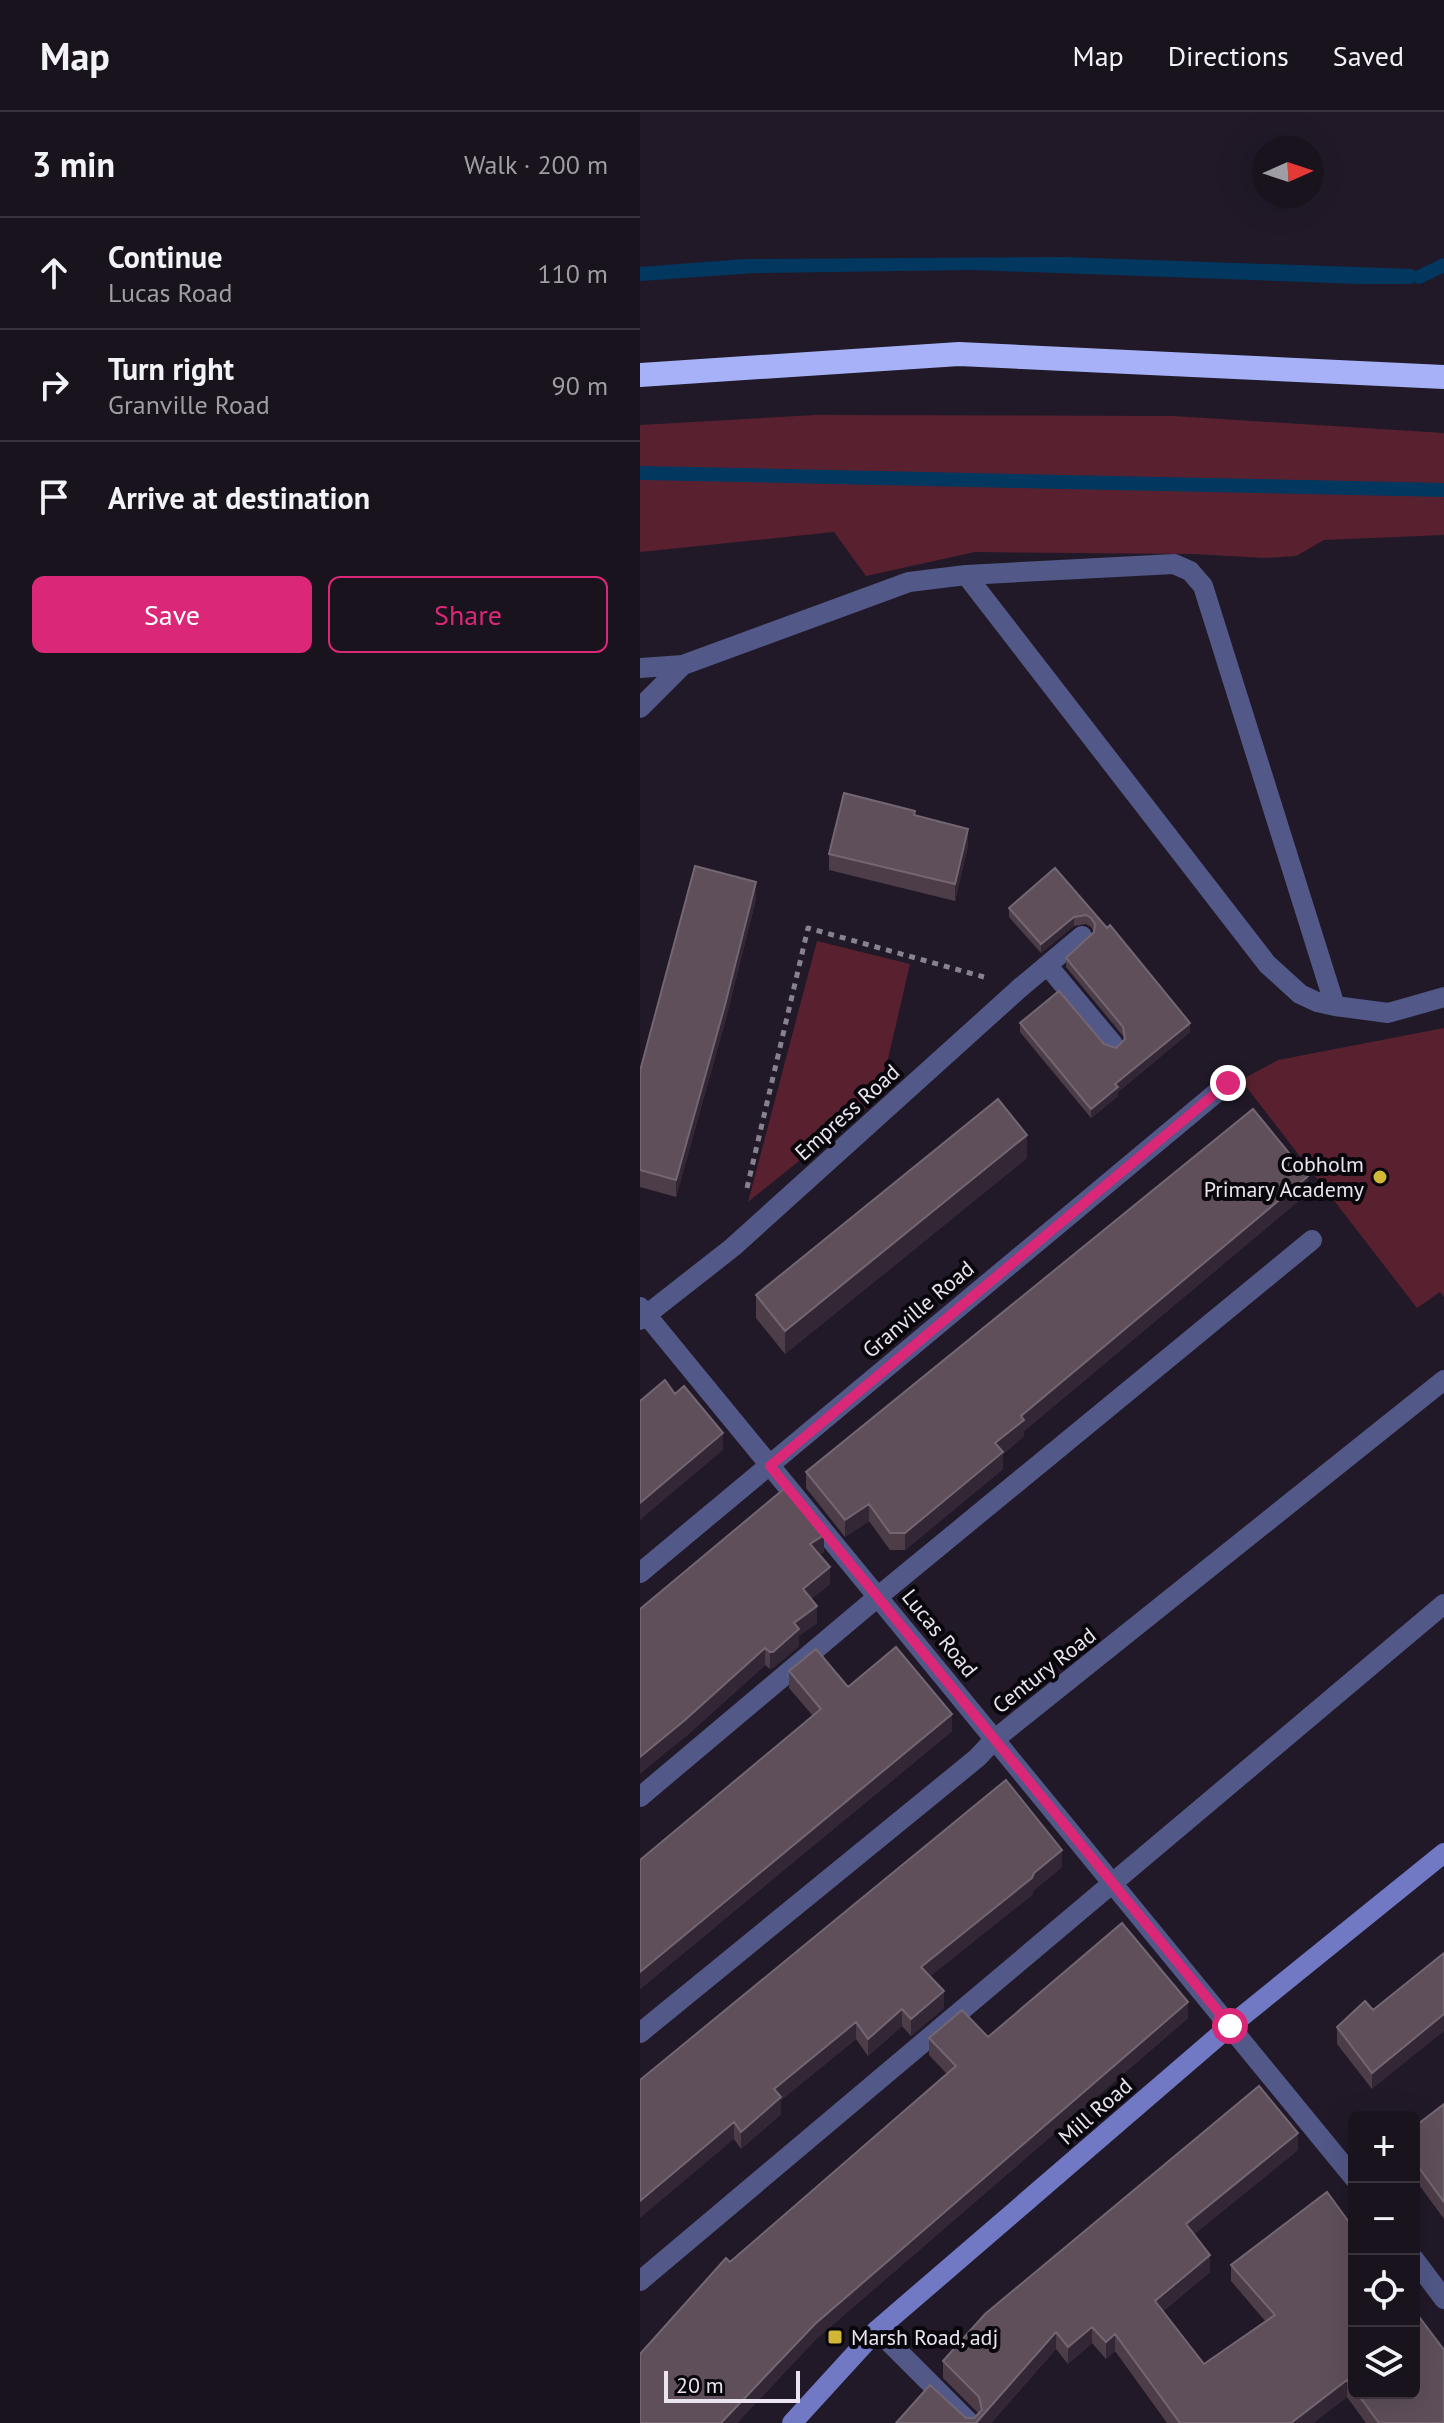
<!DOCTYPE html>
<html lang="en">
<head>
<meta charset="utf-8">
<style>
  :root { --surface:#19131e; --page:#221c27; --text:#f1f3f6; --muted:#9f9ea4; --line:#37323c; --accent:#db2777 }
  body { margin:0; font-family:"PT Sans",sans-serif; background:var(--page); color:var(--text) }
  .controls { position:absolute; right:24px; bottom:24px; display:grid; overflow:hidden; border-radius:12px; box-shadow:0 8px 32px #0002 }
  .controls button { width:72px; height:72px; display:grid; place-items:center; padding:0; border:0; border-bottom:2px solid var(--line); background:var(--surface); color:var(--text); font:40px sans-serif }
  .compass { position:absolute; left:612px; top:24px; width:72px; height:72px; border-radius:50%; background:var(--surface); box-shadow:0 8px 32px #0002; rotate:87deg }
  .scale { position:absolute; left:24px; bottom:20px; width:136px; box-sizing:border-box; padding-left:8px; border:4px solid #e9e4ef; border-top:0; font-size:22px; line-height:28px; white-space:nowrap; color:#e9e4ef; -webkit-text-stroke:6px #09060c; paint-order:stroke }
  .stop { position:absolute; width:24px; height:24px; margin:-18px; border:6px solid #db2777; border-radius:50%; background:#fff }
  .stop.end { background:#db2777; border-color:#fff; box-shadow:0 2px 8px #0008 }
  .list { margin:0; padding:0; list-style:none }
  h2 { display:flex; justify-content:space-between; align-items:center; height:104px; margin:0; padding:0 32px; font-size:34px }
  h2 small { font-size:26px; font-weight:400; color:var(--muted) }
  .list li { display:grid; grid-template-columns:52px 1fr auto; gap:24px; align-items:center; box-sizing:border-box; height:112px; padding:0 32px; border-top:2px solid var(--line) }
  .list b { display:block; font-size:30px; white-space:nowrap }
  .list p { margin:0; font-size:26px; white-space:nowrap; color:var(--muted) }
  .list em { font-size:26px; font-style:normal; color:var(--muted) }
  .actions { display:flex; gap:16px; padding:24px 32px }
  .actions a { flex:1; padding:18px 0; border:2px solid var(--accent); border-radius:12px; text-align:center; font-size:28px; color:var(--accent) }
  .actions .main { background:var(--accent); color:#fff }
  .icon { flex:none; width:44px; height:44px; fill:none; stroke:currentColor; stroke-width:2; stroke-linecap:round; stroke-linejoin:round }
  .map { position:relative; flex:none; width:804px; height:2311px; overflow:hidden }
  header { display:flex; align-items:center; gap:48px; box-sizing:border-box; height:112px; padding:0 40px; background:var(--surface); border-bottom:2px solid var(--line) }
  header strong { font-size:38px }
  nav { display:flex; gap:44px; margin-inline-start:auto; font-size:28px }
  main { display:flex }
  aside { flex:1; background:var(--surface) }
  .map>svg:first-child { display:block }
  .green { fill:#59212f }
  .water { fill:#02385f }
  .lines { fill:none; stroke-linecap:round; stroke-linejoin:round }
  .stream { stroke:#02385f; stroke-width:14 }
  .path { stroke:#88818e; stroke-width:5; stroke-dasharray:6 6; stroke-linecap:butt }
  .lane { stroke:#525887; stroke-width:20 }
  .street { stroke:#525887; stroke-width:20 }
  .secondary { stroke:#7179c5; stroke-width:20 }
  .highway { stroke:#a7b1f7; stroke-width:24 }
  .wall { fill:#4d3d49 }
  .shaded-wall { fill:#342735 }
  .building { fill:#5e4f5b; stroke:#736672; stroke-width:2 }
  .route { stroke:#db2777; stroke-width:10 }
  .poi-dot { fill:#d2b736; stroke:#09060c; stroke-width:3 }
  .labels { text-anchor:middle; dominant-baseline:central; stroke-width:8; stroke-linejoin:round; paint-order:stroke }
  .street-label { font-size:22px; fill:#e9e4ef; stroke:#09060c }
  .poi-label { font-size:22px; fill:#e9e4ef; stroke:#09060c; text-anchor:end }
</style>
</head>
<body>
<header>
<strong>Map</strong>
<nav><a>Map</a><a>Directions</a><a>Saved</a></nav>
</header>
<main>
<aside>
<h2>3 min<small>Walk · 200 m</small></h2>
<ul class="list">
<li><svg class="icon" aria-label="ahead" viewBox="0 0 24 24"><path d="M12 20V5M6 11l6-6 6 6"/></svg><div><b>Continue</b><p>Lucas Road</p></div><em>110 m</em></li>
<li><svg class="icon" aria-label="right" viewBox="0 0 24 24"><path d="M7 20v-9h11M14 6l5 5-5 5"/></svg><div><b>Turn right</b><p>Granville Road</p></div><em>90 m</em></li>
<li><svg class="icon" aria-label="arrive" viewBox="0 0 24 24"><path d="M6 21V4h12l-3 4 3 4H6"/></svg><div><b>Arrive at destination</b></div></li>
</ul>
<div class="actions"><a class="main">Save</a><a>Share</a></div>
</aside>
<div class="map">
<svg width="804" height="2311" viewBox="0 0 804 2311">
  <rect width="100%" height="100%" fill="#211928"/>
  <!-- green -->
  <path class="green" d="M175,303L533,304L804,321V423L684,428L656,444L625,446L553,442L335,440L226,464L194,420L0,440V313Z
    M177,829L270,852L241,977L226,995L108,1090Z
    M804,916V1185L800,1180L777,1196L601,968L638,948Z"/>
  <!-- water -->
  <path class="water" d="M425,145L773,157L779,165L772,172H719L332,158L117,161L0,169V155L104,147Z"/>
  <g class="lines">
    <!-- stream -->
    <path class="stream" d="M779,165L804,153
      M0,361L804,378"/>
    <!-- path -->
    <path class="path" d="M107,1076L168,816L344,865"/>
    <!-- lane -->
    <path class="lane" d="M326,463L627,852L660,882L677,890L695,894L748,901L804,885
      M0,556L43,553L269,470L326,463L534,452L550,459L563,474L695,894
      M0,596L43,553
      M408,854L473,932
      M381,875L442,824
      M0,1685L246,1478L672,1128
      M0,2169L804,1492
      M237,2218L330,2311"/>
    <!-- street -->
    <path class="street" d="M0,1195L714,2066
      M0,1208L93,1135L381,875
      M0,1461L588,971
      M0,1921L337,1646L355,1627L804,1268
      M774,2147L804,2187"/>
    <!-- secondary -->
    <path class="secondary" d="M152,2311L237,2218L590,1914L804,1741"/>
    <!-- highway -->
    <path class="highway" d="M0,263L319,242L804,265"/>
  </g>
  <!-- wall -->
  <path class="wall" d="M328,734L315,789L189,758V742Z
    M415,756L550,920L478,980V984L451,1006L380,920V911L476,936L484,928L483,924L426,855V846L454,820L451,815L446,812L434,814L401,841L369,805V796Z
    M116,787L85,910L36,1085L0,1075V959Z
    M387,1046L145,1242L116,1206V1183Z
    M668,1081L384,1319V1324L363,1342V1357L265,1438H250L229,1409L205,1425L166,1376V1360Z
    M184,1440L179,1443L190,1472L171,1487L177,1511L159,1524V1534L133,1556L130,1557L125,1553L45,1625L0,1497Z
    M149,1559L208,1575L312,1619L0,1877V1748L173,1604L149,1576Z
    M422,1755L394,1778L392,1783L290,1864L304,1896L271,1924L262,1914L228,1944L216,1927L141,1988V2002L101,2037L94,2027L0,1968Z
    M733,1898L732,1977L697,1932V1915Z
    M548,1906L175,2228L97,2311H0L90,2150L307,1962L289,1943V1926L348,1925Z
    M804,1992V2107L774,2066V2015Z
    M658,2038L554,2122L570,2160L523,2199L564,2252L626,2210L591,2169V2153L714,2117V2281H774L804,2311H726L707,2285L673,2311H527L475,2239L466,2247L452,2231L428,2252L416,2237L351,2311H256L334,2306L339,2302L303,2266V2249Z"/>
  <!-- shaded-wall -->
  <path class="shaded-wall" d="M328,717V734L315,789V772Z
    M116,770V787L85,910L36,1085V1068Z
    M434,805V814L401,841V832Z
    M550,911V920L478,980V984L451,1006V997L475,972Z
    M387,1023V1046L145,1242V1219Z
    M668,1064V1081L384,1319V1324L363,1342V1357L265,1438V1421L381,1304Z
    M83,1321V1338L0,1408V1391Z
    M229,1392V1409L205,1425V1408Z
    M184,1423V1440L170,1449V1432Z
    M190,1455V1472L163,1494V1477Z
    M177,1494V1511L159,1524V1534L133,1556L130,1557V1540L154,1511Z
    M125,1536V1553L45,1625L0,1662V1645Z
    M312,1602V1619L0,1877V1860Z
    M422,1738V1755L394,1778L392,1783L281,1872V1855Z
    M304,1879V1896L271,1924V1907Z
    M548,1890V1906L175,2228L97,2311H81L175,2212Z
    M262,1897V1914L228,1944V1927Z
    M804,1902V1919L732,1977V1961Z
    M216,1910V1927L141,1988V2002L101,2037V2020L134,1977Z
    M94,2010V2027L0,2106V2089Z
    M658,2021V2038L546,2129V2112Z
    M570,2143V2160L515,2205V2189Z
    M452,2215V2231L428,2252V2235Z
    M416,2220V2237L351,2311H336Z
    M475,2222V2239L466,2247V2230Z
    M707,2268V2285L673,2311H651Z"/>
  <!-- building -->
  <path class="building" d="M204,681L275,699L274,703L328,717L315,772L189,742Z
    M55,754L116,770L85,893L36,1068L0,1058V959Z
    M415,756L467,816L470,813L550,911L475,972L478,975L451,997L380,911L419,879L464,932L476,936L485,927L483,915L426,846L454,820L455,812L451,806L446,803L434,805L401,832L369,796Z
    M358,987L387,1023L145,1219L116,1183Z
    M613,997L668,1064L381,1304L384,1308L355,1331L363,1340L265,1421H250L229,1392L205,1408L166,1360Z
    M25,1268L35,1282L44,1274L83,1321L0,1391V1289Z
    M145,1376L184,1423L170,1432L190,1455L163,1477L177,1494L154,1511L159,1517L133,1540H130L125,1536L45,1608L0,1645V1497Z
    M256,1535L312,1602L0,1860V1748L181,1597L149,1559L176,1537L208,1575Z
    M366,1668L422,1738L394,1761L392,1766L281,1855L304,1879L271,1907L262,1897L228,1927L216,1910L134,1977L141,1985L101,2020L94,2010L0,2089V1968Z
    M482,1811L548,1890L175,2212L81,2311H0V2242L86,2146L90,2150L316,1954L289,1926L322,1898L348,1925Z
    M804,1841V1902L732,1961L697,1915L725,1889L733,1898Z
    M619,1974L658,2021L546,2112L570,2143L515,2189L564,2252L635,2203L591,2153L687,2080L714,2117V2277L707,2268L651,2311H540L475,2222L466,2230L452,2215L428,2235L416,2220L336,2311H256L290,2273L326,2306H334L342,2298L339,2285L303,2249L345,2202Z
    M804,1992V2090L774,2049V2015Z
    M774,2198L804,2238V2311H739L717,2281H774Z"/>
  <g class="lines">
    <!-- route -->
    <path class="route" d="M588,971L130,1354L590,1914"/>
  </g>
  <!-- markers -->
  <g class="poi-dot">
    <circle cx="740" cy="1065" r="8"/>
    <rect x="187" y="2217" width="16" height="16" rx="4"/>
  </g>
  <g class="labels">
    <!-- street labels -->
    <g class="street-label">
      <text transform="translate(207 1000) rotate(-42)">Empress Road</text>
      <text transform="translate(278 1197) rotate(-40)">Granville Road</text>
      <text transform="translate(300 1521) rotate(51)">Lucas Road</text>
      <text transform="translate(404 1558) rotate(-38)">Century Road</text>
      <text transform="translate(455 1999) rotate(-41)">Mill Road</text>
    </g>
    <!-- poi labels -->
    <g class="poi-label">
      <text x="724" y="1052">Cobholm<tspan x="724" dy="25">Primary Academy</tspan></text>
      <text x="211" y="2225" text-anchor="start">Marsh Road, adj</text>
    </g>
  </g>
</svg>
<div class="controls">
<button>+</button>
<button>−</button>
<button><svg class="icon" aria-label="locate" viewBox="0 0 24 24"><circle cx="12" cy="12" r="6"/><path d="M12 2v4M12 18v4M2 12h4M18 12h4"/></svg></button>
<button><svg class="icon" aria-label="layers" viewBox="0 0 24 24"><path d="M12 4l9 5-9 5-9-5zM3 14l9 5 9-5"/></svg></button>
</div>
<svg class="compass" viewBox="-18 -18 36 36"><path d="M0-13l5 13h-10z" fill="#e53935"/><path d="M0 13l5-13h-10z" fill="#9f9ea4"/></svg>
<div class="scale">20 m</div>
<div class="stop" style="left:590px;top:1914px"></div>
<div class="stop end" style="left:588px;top:971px"></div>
</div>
</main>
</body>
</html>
